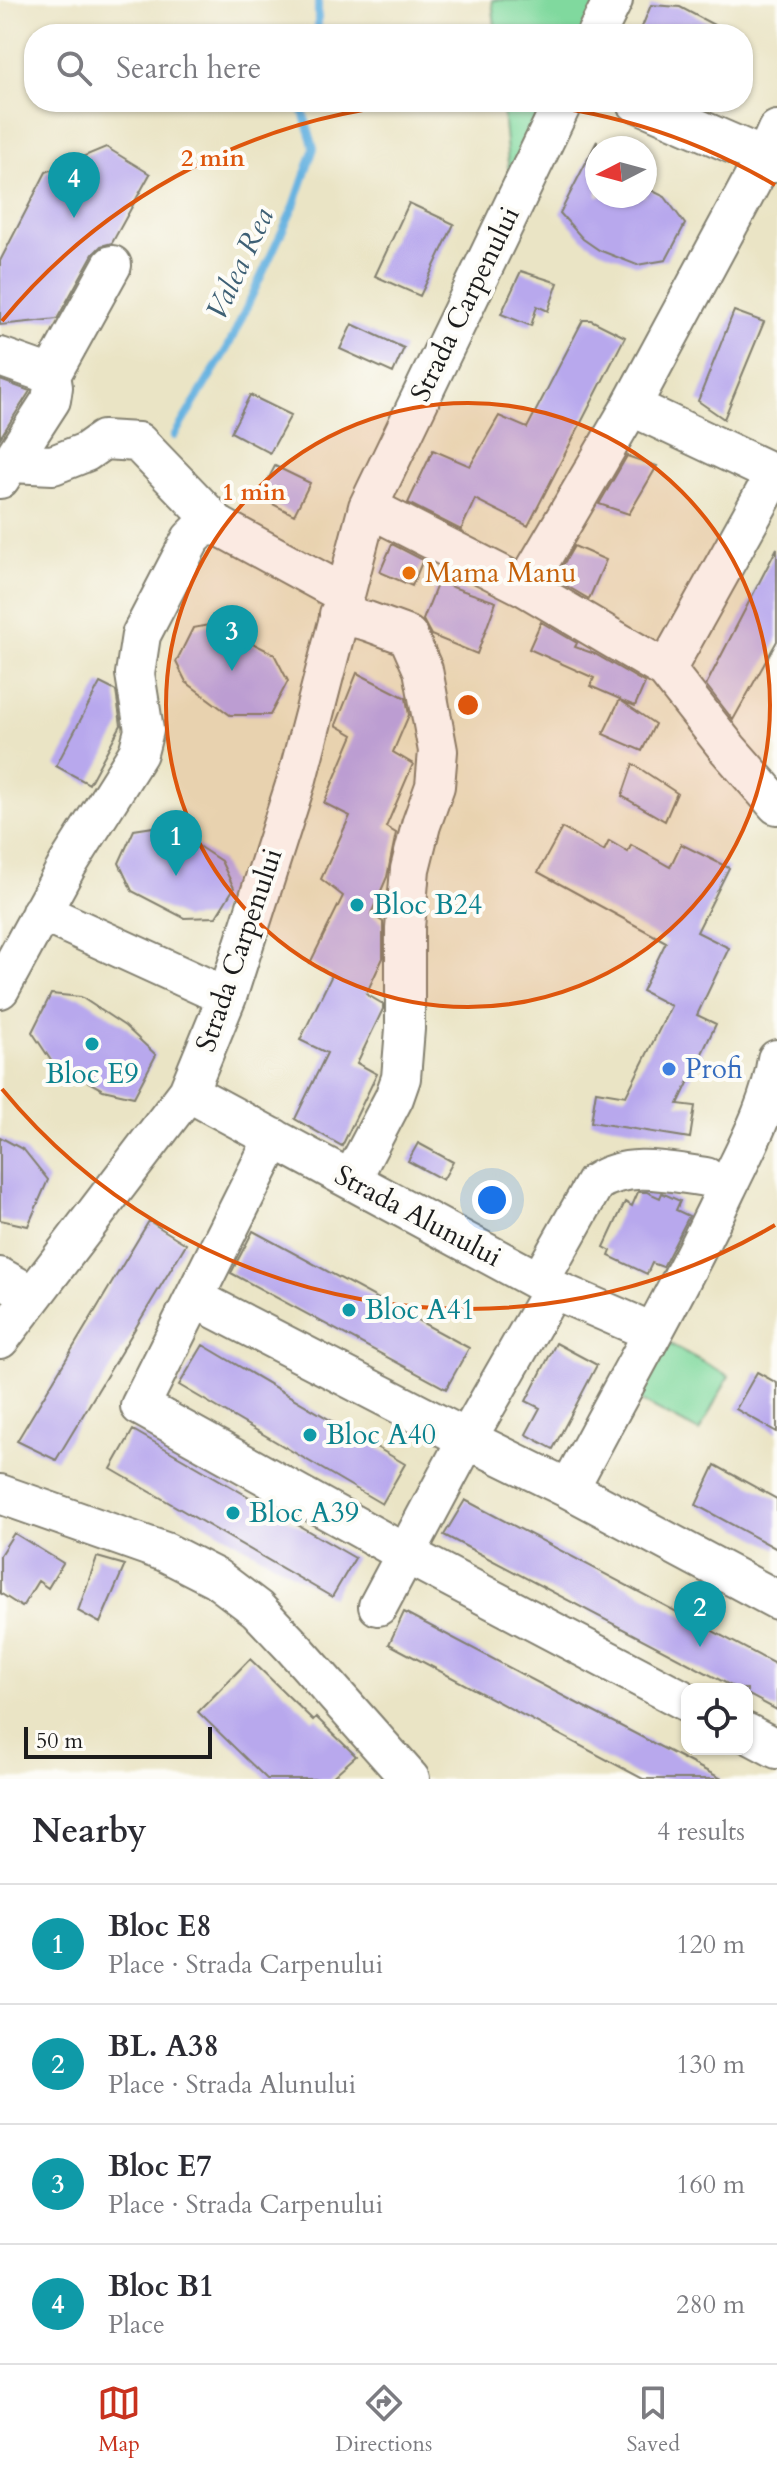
<!DOCTYPE html>
<html lang="en">
<head>
<meta charset="utf-8">
<style>
  :root { --surface:#fff; --page:#f2f2f3; --text:#2b2b33; --muted:#7c7c81; --line:#e1e1e2; --accent:#c8321e }
  body { margin:0; font-family:Cardo,serif; background:var(--page); color:var(--text) }
  .controls { position:absolute; right:24px; bottom:24px; display:grid; overflow:hidden; border-radius:16px; box-shadow:0 2px 6px #0004 }
  .controls button { width:72px; height:72px; display:grid; place-items:center; padding:0; border:0; border-bottom:2px solid var(--line); background:var(--surface); color:var(--text); font:40px sans-serif }
  .compass { position:absolute; left:585px; top:136px; width:72px; height:72px; border-radius:50%; background:var(--surface); box-shadow:0 2px 6px #0004; rotate:264deg }
  .scale { position:absolute; left:24px; bottom:20px; width:188px; box-sizing:border-box; padding-left:8px; border:4px solid #1c1c1c; border-top:0; font-size:22px; line-height:28px; white-space:nowrap; color:#1c1c1c; -webkit-text-stroke:6px #fdfcf7; paint-order:stroke }
  .you { position:absolute; left:492px; top:1200px; width:28px; height:28px; margin:-20px; border:6px solid #fff; border-radius:50%; background:#1a73e8; box-shadow:0 0 0 12px #1a73e833 }
  .badge { display:grid; place-items:center; width:52px; height:52px; border-radius:50%; background:var(--accent); color:#fff; font-size:26px; font-weight:700 }
  .pin { position:absolute; translate:-50% -66px; filter:drop-shadow(0 2px 4px #0008) }
  .pin::after { content:''; position:absolute; top:42px; width:28px; height:24px; background:inherit; clip-path:polygon(0 0,100% 0,50% 100%) }
  .list { margin:0; padding:0; list-style:none }
  h2 { display:flex; justify-content:space-between; align-items:center; height:104px; margin:0; padding:0 32px; font-size:34px }
  h2 small { font-size:26px; font-weight:400; color:var(--muted) }
  .list li { display:grid; grid-template-columns:52px 1fr auto; gap:24px; align-items:center; box-sizing:border-box; height:120px; padding:0 32px; border-top:2px solid var(--line) }
  .list b { display:block; font-size:30px; white-space:nowrap }
  .list p { margin:0; font-size:26px; white-space:nowrap; color:var(--muted) }
  .list em { font-size:26px; font-style:normal; color:var(--muted) }
  .icon { flex:none; width:44px; height:44px; fill:none; stroke:currentColor; stroke-width:2; stroke-linecap:round; stroke-linejoin:round }
  .map { position:relative; flex:none; width:777px; height:1779px; overflow:hidden }
  .search { position:absolute; background:var(--surface); box-shadow:0 2px 6px #0004; left:24px; right:24px; top:24px; height:88px; display:flex; align-items:center; gap:20px; box-sizing:border-box; padding:0 28px; border-radius:32px; color:var(--muted); font-size:30px }
  .sheet { height:584px; background:var(--surface) }
  nav { display:flex; justify-content:space-around; align-items:center; box-sizing:border-box; height:112px; border-top:2px solid var(--line); background:var(--surface); font-size:22px; color:var(--muted) }
  nav a { display:grid; justify-items:center; gap:4px }
  nav .on { color:var(--accent) }
  .map>svg:first-child { display:block }
  .green { fill:#80d99e; stroke:#4e7a5d; stroke-width:2 }
  .lines { fill:none; stroke-linecap:round; stroke-linejoin:round }
  .stream { stroke:#67b3e1; stroke-width:8 }
  .building { fill:#b8a8ed }
  .minor-casing { stroke:#838070; stroke-width:42 }
  .minor { stroke:#fff; stroke-width:38 }
  .ring { fill:none; stroke:#de560d; stroke-width:4 }
  .food-dot { fill:#e8710a; stroke:#fdfcf7; stroke-width:3 }
  .culture-dot { fill:#0f9aa8; stroke:#fdfcf7; stroke-width:3 }
  .shop-dot { fill:#3f7fe0; stroke:#fdfcf7; stroke-width:3 }
  .labels { text-anchor:middle; dominant-baseline:central; stroke-width:8; stroke-linejoin:round; paint-order:stroke }
  .street-label { font-size:28px; fill:#1c1c1c; stroke:#fdfcf7 }
  .food-label { font-size:28px; fill:#c56008; stroke:#fdfcf7; text-anchor:start }
  .culture-label { font-size:28px; fill:#0d838f; stroke:#fdfcf7; text-anchor:start }
  .shop-label { font-size:28px; fill:#366cbe; stroke:#fdfcf7; text-anchor:start }
  .water-label { font-size:30px; font-style:italic; fill:#3e6075; stroke:#fdfcf7 }
  .centre { fill:#de560d; stroke:#fdfcf7; stroke-width:4 }
  .ring-label { font-size:24px; text-anchor:middle; font-weight:bold; fill:#de560d; stroke:#fdfcf7; stroke-width:8; stroke-linejoin:round; paint-order:stroke }
</style>
</head>
<body>
<div class="map">
<svg width="777" height="1779" viewBox="0 0 777 1779">
  <rect width="100%" height="100%" fill="#fdfcf7"/>
  <filter id="ink" filterUnits="userSpaceOnUse"><feTurbulence type="fractalNoise" baseFrequency=".0125" numOctaves="2"/><feDisplacementMap in="SourceGraphic" scale="16" xChannelSelector="R" yChannelSelector="G"/><feConvolveMatrix kernelMatrix="1 2 1 2 8 2 1 2 1" color-interpolation-filters="sRGB"/></filter>
  <filter id="wash" filterUnits="userSpaceOnUse"><feTurbulence type="fractalNoise" baseFrequency=".006" numOctaves="4" result="noise"/><feDisplacementMap in="SourceGraphic" scale="32" xChannelSelector="R" yChannelSelector="G"/><feGaussianBlur stdDeviation="1.8" result="paint"/><feColorMatrix in="noise" values="0 0 0 0 0 0 0 0 0 0 0 0 0 0 0 0 0 1.4 0 .05"/><feComposite in="paint" operator="in"/></filter>
  <g filter="url(#wash)">
    <rect width="100%" height="100%" fill="#eae4c5"/>
    <!-- green -->
    <path class="green" d="M492,0H602L586,34H496Z
      M502,102H554L511,194Z
      M664,1341L729,1376L699,1432L635,1398Z"/>
    <g class="lines">
      <!-- stream -->
      <path class="stream" d="M318,34V0
        M174,436L228,347L294,206L314,148L300,102"/>
    </g>
    <g id="blocks">
      <!-- building -->
      <path class="building" d="M651,5L680,7L731,34H639Z
        M597,141V196H645V187L665,197L685,224L666,260L637,265L599,250L583,239L560,213Z
        M106,147L150,174L112,243L101,246L93,254L57,319L0,325V261L46,172Z
        M409,203L454,224L420,296L375,276Z
        M521,271L558,283L548,311L537,306L531,326L501,314Z
        M734,311L764,322L724,419L698,401Z
        M583,320H591L625,337L528,526L475,499L461,530L408,503L433,450L470,466L499,416L527,428Z
        M352,324L404,348L393,373L340,349Z
        M0,380L30,391L0,438Z
        M250,395L291,415L270,453L231,432Z
        M627,456L657,466L629,514L599,504Z
        M275,466L310,483L294,515L259,497Z
        M392,544L423,560L412,586L380,572Z
        M574,546L606,560L589,599L555,579Z
        M777,548V641L733,720L706,685Z
        M438,582L496,602L477,654L431,635L423,620Z
        M541,622L577,643L575,647L595,654L645,683L635,706L620,700L655,724L642,751L603,734L620,699L590,686L594,678L529,649Z
        M215,624L274,654L288,681L270,715H230L186,682L176,662L193,628Z
        M357,673L406,698L409,715L393,752L413,764L386,827L396,833L387,877L371,914L383,922V958L366,994L383,1004V1009L357,1063L377,1074L342,1146L295,1119L327,1053L300,1040L332,975L310,963L343,896L321,879L350,816L324,803L353,735L336,725Z
        M100,683L116,691L121,725L89,784L56,766Z
        M633,764L677,793L665,821L622,796Z
        M166,825L221,861L234,888L216,917L184,918L132,891L119,863L134,830Z
        M562,828L604,851L609,841L628,852L631,845L670,867L681,844L729,868L697,932L729,948L697,1015L716,1024L678,1104L695,1106L690,1138L591,1122L596,1091L626,1096L671,1006L642,991L666,942L538,872Z
        M51,994L81,997L125,1026L156,1055L134,1097L103,1090L52,1062L32,1032Z
        M0,1137L24,1150L48,1180L28,1226L0,1220Z
        M418,1143L453,1162L443,1180L408,1161Z
        M638,1192H647L660,1198L662,1193L680,1201L676,1210L689,1216L663,1267L652,1263L647,1274L609,1256L611,1251L604,1247L625,1202L632,1206Z
        M149,1221L186,1244L56,1460L17,1441Z
        M253,1231L469,1348L446,1389L231,1273Z
        M556,1343L597,1365L553,1449L526,1434L540,1408L526,1401Z
        M203,1345L405,1464L382,1504L179,1385Z
        M757,1372L777,1383V1432L736,1409Z
        M133,1430L355,1558L332,1597L111,1469Z
        M715,1465L777,1499V1549L696,1505Z
        M465,1500L777,1665V1710L747,1694V1689H737L444,1535Z
        M14,1533L63,1563L48,1588L38,1581L22,1607L0,1593V1555Z
        M97,1557L125,1565L100,1623L78,1611Z
        M404,1612L588,1709L722,1779H643L389,1644Z
        M250,1659L313,1720L316,1717L356,1756L330,1779H267L198,1712Z"/>
    </g>
  </g>
  <g filter="url(#ink)">
    <use href="#blocks" fill-opacity="0" stroke="#838070" stroke-width="2"/>
    <g class="lines">
      <!-- minor casing -->
      <g class="minor-casing">
        <path id="minor" d="M596,34L613,0
          M636,102L777,163
          M0,357L51,375
          M631,406L777,475
          M11,463L53,465L86,452L103,440L138,442L219,526
          M0,479L51,400L53,387L51,375L112,265
          M368,507L525,587L666,670L728,749L777,805
          M525,587L631,406L765,157L777,130
          M339,614L367,621L408,636L423,670L438,751L435,786L421,825L410,869L405,928V1029L401,1078L394,1098L351,1180
          M666,670L775,474
          M41,912L227,997
          M0,989L68,864L138,753L144,730L135,674L141,635L191,539L203,527L219,526L344,594
          M188,1092L553,1289L652,1332
          M274,1138L140,1406L406,1554L687,1702
          M0,1277L32,1295
          M539,1282L595,1183C628,1161 669,1172 706,1177
          M194,1298L467,1439L569,1489L777,1600
          M0,1339L188,1092L227,997L297,779L368,507L563,102
          M569,1489C621,1389 678,1292 726,1190C746,1148 770,1106 777,1059
          M0,1494L165,1552L216,1578L257,1609L293,1647L410,1779
          M378,1606L467,1439L553,1289
          M747,1733L777,1749"/>
      </g>
      <!-- minor -->
      <use href="#minor" class="minor"/>
    </g>
  </g>
  <!-- distance rings -->
  <circle cx="468" cy="705" r="302" fill="#de560d" fill-opacity=".12"/>
  <g class="ring">
    <circle cx="468" cy="705" r="302"/>
    <path d="M775 1225A604 604 0 0 1 2 1089M2 321A604 604 0 0 1 431 102M505 102A604 604 0 0 1 775 185"/>
  </g>
  <!-- markers -->
  <circle class="food-dot" cx="409" cy="573" r="8"/>
  <g class="culture-dot">
    <circle cx="357" cy="905" r="8"/>
    <circle cx="92" cy="1044" r="8"/>
    <circle cx="349" cy="1310" r="8"/>
    <circle cx="310" cy="1435" r="8"/>
    <circle cx="233" cy="1513" r="8"/>
  </g>
  <circle class="shop-dot" cx="669" cy="1069" r="8"/>
  <g class="labels">
    <!-- street labels -->
    <g class="street-label">
      <text transform="translate(465 304) rotate(-64)">Strada Carpenului</text>
      <text transform="translate(239 950) rotate(-71)">Strada Carpenului</text>
      <text transform="translate(418 1216) rotate(28)">Strada Alunului</text>
    </g>
    <!-- food labels -->
    <g class="food-label">
      <text x="425" y="573">Mama Manu</text>
    </g>
    <!-- culture labels -->
    <g class="culture-label">
      <text x="373" y="905">Bloc B24</text>
      <text x="92" y="1074" text-anchor="middle">Bloc E9</text>
      <text x="365" y="1310">Bloc A41</text>
      <text x="326" y="1435">Bloc A40</text>
      <text x="249" y="1513">Bloc A39</text>
    </g>
    <!-- shop labels -->
    <g class="shop-label">
      <text x="685" y="1069">Profi</text>
    </g>
    <!-- water labels -->
    <g class="water-label">
      <text transform="translate(240 264) rotate(-65)">Valea Rea</text>
    </g>
  </g>
  <circle cx="468" cy="705" r="12" class="centre"/>
  <g class="ring-label">
    <text x="213" y="166">2 min</text>
    <text x="254" y="500">1 min</text>
  </g>
</svg>
<div class="controls">
<button><svg class="icon" aria-label="locate" viewBox="0 0 24 24"><circle cx="12" cy="12" r="6"/><path d="M12 2v4M12 18v4M2 12h4M18 12h4"/></svg></button>
</div>
<svg class="compass" viewBox="-18 -18 36 36"><path d="M0-13l5 13h-10z" fill="#e53935"/><path d="M0 13l5-13h-10z" fill="#7c7c81"/></svg>
<div class="scale">50 m</div>
<div class="you"></div>
<div class="pin badge" style="left:176px;top:876px;background:#0f9aa8">1</div>
<div class="pin badge" style="left:700px;top:1647px;background:#0f9aa8">2</div>
<div class="pin badge" style="left:232px;top:671px;background:#0f9aa8">3</div>
<div class="pin badge" style="left:74px;top:218px;background:#0f9aa8">4</div>
<div class="search"><svg class="icon" aria-label="search" viewBox="0 0 24 24"><circle cx="10" cy="10" r="6"/><path d="M15 15l6 6"/></svg>Search here</div>
</div>
<section class="sheet">
<h2>Nearby<small>4 results</small></h2>
<ul class="list">
<li><span class="badge" style="background:#0f9aa8">1</span><div><b>Bloc E8</b><p>Place · Strada Carpenului</p></div><em>120 m</em></li>
<li><span class="badge" style="background:#0f9aa8">2</span><div><b>BL. A38</b><p>Place · Strada Alunului</p></div><em>130 m</em></li>
<li><span class="badge" style="background:#0f9aa8">3</span><div><b>Bloc E7</b><p>Place · Strada Carpenului</p></div><em>160 m</em></li>
<li><span class="badge" style="background:#0f9aa8">4</span><div><b>Bloc B1</b><p>Place</p></div><em>280 m</em></li>
</ul>
</section>
<nav>
<a class="on"><svg class="icon" aria-label="map" viewBox="0 0 24 24"><path d="M3 6l6-2 6 2 6-2v14l-6 2-6-2-6 2zM9 4v14M15 6v14"/></svg>Map</a>
<a><svg class="icon" aria-label="directions" viewBox="0 0 24 24"><path d="M12 3l9 9-9 9-9-9zM9 14v-3h6M13 9l2 2-2 2"/></svg>Directions</a>
<a><svg class="icon" aria-label="saved" viewBox="0 0 24 24"><path d="M7 4h10v16l-5-4-5 4z"/></svg>Saved</a>
</nav>
</body>
</html>
